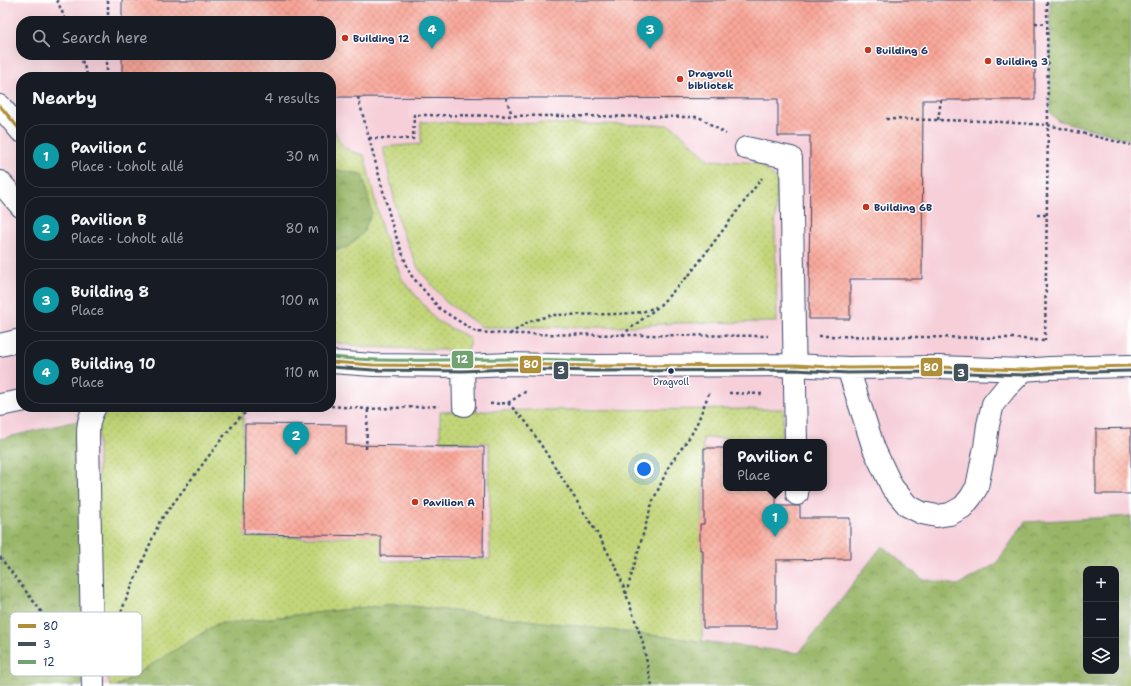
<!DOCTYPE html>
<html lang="en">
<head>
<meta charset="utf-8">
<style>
  :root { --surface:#171b24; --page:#242831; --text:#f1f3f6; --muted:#9ea1a6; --line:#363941; --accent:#d93025 }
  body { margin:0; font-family:"Shantell Sans",sans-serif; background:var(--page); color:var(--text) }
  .controls { position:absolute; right:12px; bottom:12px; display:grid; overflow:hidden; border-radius:8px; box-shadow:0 4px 16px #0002 }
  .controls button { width:36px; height:36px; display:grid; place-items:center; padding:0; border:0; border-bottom:1px solid var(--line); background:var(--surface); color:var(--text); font:20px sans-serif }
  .you { position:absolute; left:644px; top:469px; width:14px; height:14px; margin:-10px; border:3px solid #fff; border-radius:50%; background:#1a73e8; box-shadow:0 0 0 6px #1a73e833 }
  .badge { display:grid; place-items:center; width:26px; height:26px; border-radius:50%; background:var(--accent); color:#fff; font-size:13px; font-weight:700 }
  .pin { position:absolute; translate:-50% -33px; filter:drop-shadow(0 1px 2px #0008) }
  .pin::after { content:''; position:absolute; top:21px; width:14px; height:12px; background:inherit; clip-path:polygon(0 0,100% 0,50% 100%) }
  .popup { position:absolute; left:723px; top:439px; width:104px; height:52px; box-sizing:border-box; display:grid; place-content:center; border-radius:8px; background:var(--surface); filter:drop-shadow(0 1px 3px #0005); font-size:13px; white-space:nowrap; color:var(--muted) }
  .popup b { font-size:15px; color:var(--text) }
  .popup::after { content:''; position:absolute; left:50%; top:100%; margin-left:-8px; border:8px solid transparent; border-top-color:var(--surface) }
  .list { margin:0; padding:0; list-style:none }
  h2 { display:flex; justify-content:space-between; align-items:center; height:52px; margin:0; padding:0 16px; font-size:17px }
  h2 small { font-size:13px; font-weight:400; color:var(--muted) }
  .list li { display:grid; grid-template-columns:26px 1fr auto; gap:12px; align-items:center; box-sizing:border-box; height:64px; margin:0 8px 8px; padding:0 8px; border:1px solid var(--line); border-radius:16px }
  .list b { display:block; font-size:15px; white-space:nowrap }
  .list p { margin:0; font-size:13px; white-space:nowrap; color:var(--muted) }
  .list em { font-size:13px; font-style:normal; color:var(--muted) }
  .icon { flex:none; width:22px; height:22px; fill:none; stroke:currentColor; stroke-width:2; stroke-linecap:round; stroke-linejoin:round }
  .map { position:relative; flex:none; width:1131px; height:686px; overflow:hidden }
  .search { position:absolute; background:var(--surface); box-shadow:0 4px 16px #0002; left:16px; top:16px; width:320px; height:44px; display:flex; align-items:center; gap:10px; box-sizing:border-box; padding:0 14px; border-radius:16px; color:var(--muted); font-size:15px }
  .panel { position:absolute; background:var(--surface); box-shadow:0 4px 16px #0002; left:16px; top:72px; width:320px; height:340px; border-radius:16px }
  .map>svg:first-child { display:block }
  .built { fill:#f6cfd9; fill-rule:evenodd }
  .grass { fill:url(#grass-dots); stroke:#6e826b }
  .forest { fill:url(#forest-crowns); stroke:#5a7263; fill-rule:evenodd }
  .building { fill:url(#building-cross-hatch) }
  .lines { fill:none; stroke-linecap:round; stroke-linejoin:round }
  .minor-casing { stroke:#3b496c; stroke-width:24 }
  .path { stroke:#3b496c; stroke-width:2.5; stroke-dasharray:3 3; stroke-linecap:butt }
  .minor { stroke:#fff; stroke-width:22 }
  .bus-1-casing { stroke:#fff; stroke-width:6 }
  .bus-2-casing { stroke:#fff; stroke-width:6 }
  .bus-3-casing { stroke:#fff; stroke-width:6 }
  .bus-1 { stroke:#af8f37; stroke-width:3 }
  .bus-2 { stroke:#43525a; stroke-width:3 }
  .bus-3 { stroke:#73a272; stroke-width:3 }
  .poi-dot { fill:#c8321e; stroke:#fff; stroke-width:1.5 }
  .bus-dot { fill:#1b2f5e; stroke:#fff; stroke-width:1.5 }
  .labels { text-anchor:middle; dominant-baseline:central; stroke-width:3; stroke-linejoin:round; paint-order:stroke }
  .bus-label { font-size:9px; fill:#1b2f5e; stroke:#fff }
  .poi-label { font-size:10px; font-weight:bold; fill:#1b2f5e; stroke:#fff; text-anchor:start }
  .key { fill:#fff; stroke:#bbc1cf; stroke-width:1 }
  .key-label { font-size:11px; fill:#1b2f5e }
  .line-badge { stroke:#fff; stroke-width:1.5 }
  .badge-label { font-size:11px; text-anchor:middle; font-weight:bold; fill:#fff }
</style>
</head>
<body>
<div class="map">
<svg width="1131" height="686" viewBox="0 0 1131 686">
  <defs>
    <pattern id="grass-dots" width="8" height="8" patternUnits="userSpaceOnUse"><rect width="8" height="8" fill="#c2d578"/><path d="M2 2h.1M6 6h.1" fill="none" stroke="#a6b76a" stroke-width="1.8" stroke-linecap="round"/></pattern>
    <pattern id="forest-crowns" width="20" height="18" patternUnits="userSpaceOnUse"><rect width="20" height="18" fill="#99b668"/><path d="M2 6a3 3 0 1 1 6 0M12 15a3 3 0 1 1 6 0" fill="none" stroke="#7c9459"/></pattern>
    <pattern id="building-cross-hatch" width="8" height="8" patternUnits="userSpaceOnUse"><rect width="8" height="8" fill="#f9a698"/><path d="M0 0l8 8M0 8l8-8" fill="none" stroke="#d58f85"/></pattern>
  </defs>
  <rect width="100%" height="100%" fill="#fff"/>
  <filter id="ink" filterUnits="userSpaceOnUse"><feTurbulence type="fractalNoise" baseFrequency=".025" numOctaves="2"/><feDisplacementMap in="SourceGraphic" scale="8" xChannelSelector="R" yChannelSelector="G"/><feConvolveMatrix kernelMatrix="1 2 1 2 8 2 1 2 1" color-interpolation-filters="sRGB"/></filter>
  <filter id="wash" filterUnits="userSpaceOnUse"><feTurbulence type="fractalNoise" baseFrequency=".012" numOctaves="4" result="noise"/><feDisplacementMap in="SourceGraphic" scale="16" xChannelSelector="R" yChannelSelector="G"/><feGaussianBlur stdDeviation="0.9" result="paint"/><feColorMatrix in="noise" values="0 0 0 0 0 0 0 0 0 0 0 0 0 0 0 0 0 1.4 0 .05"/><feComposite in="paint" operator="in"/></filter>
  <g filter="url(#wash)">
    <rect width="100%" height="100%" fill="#f2dcbd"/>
    <!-- built -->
    <path class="built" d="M0,0H1131V665L1116,569H1086V664L528,686H82L81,420L0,439ZM21,21H331V55H21ZM21,77H331V407H21ZM726,442H824V488H726Z"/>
    <!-- grass -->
    <path class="grass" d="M421,122L667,125L676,129L709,160L759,163L777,180L775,233L777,322L676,323L618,327H482L446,302L418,268L400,226L383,147L421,144Z
      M331,127H333C341,147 343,150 364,155L383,233L402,279L437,321L470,338L468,351L367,347L331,342Z
      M109,407H243L245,537H351V521H380L382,561L490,559L489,443L440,441V412L536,410L784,409L782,438H703L702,642L395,604L217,624L117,686H110L99,646L98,425Z"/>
    <!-- forest -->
    <path class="forest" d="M1050,0H1131V140L1057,120L1050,112Z
      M331,169L362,174L372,212L363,233L347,247L331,252Z
      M81,420L82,686H0V439Z
      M1131,516V686H117L217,624L395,604L799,653L882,546L922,579L958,585L996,564L1025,522ZM1086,569H1116V671H1086Z"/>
    <g id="blocks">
      <!-- building -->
      <path class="building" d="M122,0H1035V100H923L922,279H850V319H809L810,136H778V99L331,97V77H122V55H331V21H122Z
        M245,424L346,425V445L484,447L483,557L381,556V536L244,534Z
        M1131,428V494H1096V429Z
        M704,448H726V488H776V506H800V518H850V559L776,560V628H703V550H700V524H704Z"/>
    </g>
  </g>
  <g filter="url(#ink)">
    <use href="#blocks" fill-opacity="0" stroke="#3b496c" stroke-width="1"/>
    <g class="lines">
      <!-- minor casing -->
      <g class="minor-casing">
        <path id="minor" d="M0,106L21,131
          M746,148L791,158L796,442
          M0,182L21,206
          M0,345L21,340
          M331,362L373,365L463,366L509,364L594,366L795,365L848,368L938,367L1024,370L1049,368L1131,366
          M463,366L464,405
          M848,368L874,449L892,487L908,506L922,513L937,516L950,514L963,507L971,497L977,487L985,447L988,425L993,404L1006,388L1024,370
          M0,405L21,401
          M797,488V494
          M93,686L88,436C88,425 89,417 95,407"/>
      </g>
      <!-- path -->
      <path class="path" d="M57,0L66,21
        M108,21V0
        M1035,23L1047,24
        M80,55L88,77
        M107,77V55
        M358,97L393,228L410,274L440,309L476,332L510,334L768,336
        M506,98L512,115
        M886,119L983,121L1048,125L1131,145
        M938,120L941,100
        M369,138L413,139L414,115L699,117L726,134
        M1037,215H1046
        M510,334L528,322L552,315L618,314L642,312L656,307
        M622,335L658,307L690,274L762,178
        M819,336L1014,338L1044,341
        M1045,341L1048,125L1047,0
        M729,393L763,394
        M508,403L527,423L597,533L618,571L642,640L652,686
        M490,404L508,403L525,392H528
        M331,406L368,409L439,406
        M366,449L368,409
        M0,557L40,610L65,652
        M626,594L652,503L669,466L691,435L698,421L709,393
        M119,618L123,607L160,521L223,437L240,417L253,407"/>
      <!-- minor -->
      <use href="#minor" class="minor"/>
      <!-- bus-1 casing -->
      <g class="bus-1-casing">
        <path id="bus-1" d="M0,106L21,131
          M331,362L373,365L463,366L509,364L594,366L795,365L848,368L938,367L1024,370L1049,368L1131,366"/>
      </g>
      <!-- bus-2 casing -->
      <g class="bus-2-casing">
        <path id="bus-2" d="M331,367L373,370L463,371L509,369L594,371L795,370L848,373L938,372L1024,375L1049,373L1131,371"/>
      </g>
      <!-- bus-3 casing -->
      <g class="bus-3-casing">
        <path id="bus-3" d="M331,357C391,363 449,359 509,359C537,359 566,360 594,361"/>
      </g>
      <!-- bus-1 -->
      <use href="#bus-1" class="bus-1"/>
      <!-- bus-2 -->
      <use href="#bus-2" class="bus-2"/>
      <!-- bus-3 -->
      <use href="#bus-3" class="bus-3"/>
    </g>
  </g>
  <!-- markers -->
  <g class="poi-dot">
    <circle cx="345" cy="38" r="4"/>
    <circle cx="868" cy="50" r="4"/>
    <circle cx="988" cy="61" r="4"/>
    <circle cx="680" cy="79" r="4"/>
    <circle cx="866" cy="207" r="4"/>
    <circle cx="415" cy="502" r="4"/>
  </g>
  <circle class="bus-dot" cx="671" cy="371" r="3.5"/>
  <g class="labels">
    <!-- bus labels -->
    <g class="bus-label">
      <text x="671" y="382">Dragvoll</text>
    </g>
    <!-- poi labels -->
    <g class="poi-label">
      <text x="353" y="38">Building 12</text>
      <text x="876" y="50">Building 6</text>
      <text x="996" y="61">Building 3</text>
      <text x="688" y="73">Dragvoll<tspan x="688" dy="12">bibliotek</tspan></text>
      <text x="874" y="207">Building 6B</text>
      <text x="423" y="502">Pavilion A</text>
    </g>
  </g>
  <!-- legend -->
  <rect x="10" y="612" width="132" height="64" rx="6" class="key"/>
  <rect x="18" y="624" width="18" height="4" fill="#af8f37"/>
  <rect x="18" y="642" width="18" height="4" fill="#43525a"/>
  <rect x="18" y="660" width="18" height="4" fill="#73a272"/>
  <g class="key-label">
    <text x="43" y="630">80</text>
    <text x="43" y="648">3</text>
    <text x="43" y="666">12</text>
  </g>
  <g class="line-badge">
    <rect x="451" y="350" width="23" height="19" rx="4" fill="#73a272"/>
    <rect x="519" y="355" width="23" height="19" rx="4" fill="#af8f37"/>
    <rect x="920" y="357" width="23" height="20" rx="4" fill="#af8f37"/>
    <rect x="553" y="361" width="16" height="19" rx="4" fill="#43525a"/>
    <rect x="953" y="363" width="16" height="19" rx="4" fill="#43525a"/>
  </g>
  <g class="badge-label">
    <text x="462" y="363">12</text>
    <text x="531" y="368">80</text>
    <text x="931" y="371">80</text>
    <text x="561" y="374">3</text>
    <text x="961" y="377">3</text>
  </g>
</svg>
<div class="controls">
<button>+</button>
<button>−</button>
<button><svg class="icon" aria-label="layers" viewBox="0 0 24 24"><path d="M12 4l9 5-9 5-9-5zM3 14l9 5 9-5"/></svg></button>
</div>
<div class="you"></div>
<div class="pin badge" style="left:775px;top:537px;background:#0f9aa8">1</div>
<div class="popup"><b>Pavilion C</b>Place</div>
<div class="pin badge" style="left:296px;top:455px;background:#0f9aa8">2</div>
<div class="pin badge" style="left:650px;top:49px;background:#0f9aa8">3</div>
<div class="pin badge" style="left:432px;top:49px;background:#0f9aa8">4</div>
<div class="search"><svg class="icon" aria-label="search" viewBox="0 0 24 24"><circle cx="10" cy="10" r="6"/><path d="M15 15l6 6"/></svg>Search here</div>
<section class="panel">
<h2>Nearby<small>4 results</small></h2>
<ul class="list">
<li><span class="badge" style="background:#0f9aa8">1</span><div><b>Pavilion C</b><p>Place · Loholt allé</p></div><em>30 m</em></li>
<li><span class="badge" style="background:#0f9aa8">2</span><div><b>Pavilion B</b><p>Place · Loholt allé</p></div><em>80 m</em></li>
<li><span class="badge" style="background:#0f9aa8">3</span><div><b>Building 8</b><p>Place</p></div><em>100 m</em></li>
<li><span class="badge" style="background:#0f9aa8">4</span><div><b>Building 10</b><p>Place</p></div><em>110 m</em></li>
</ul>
</section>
</div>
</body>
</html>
